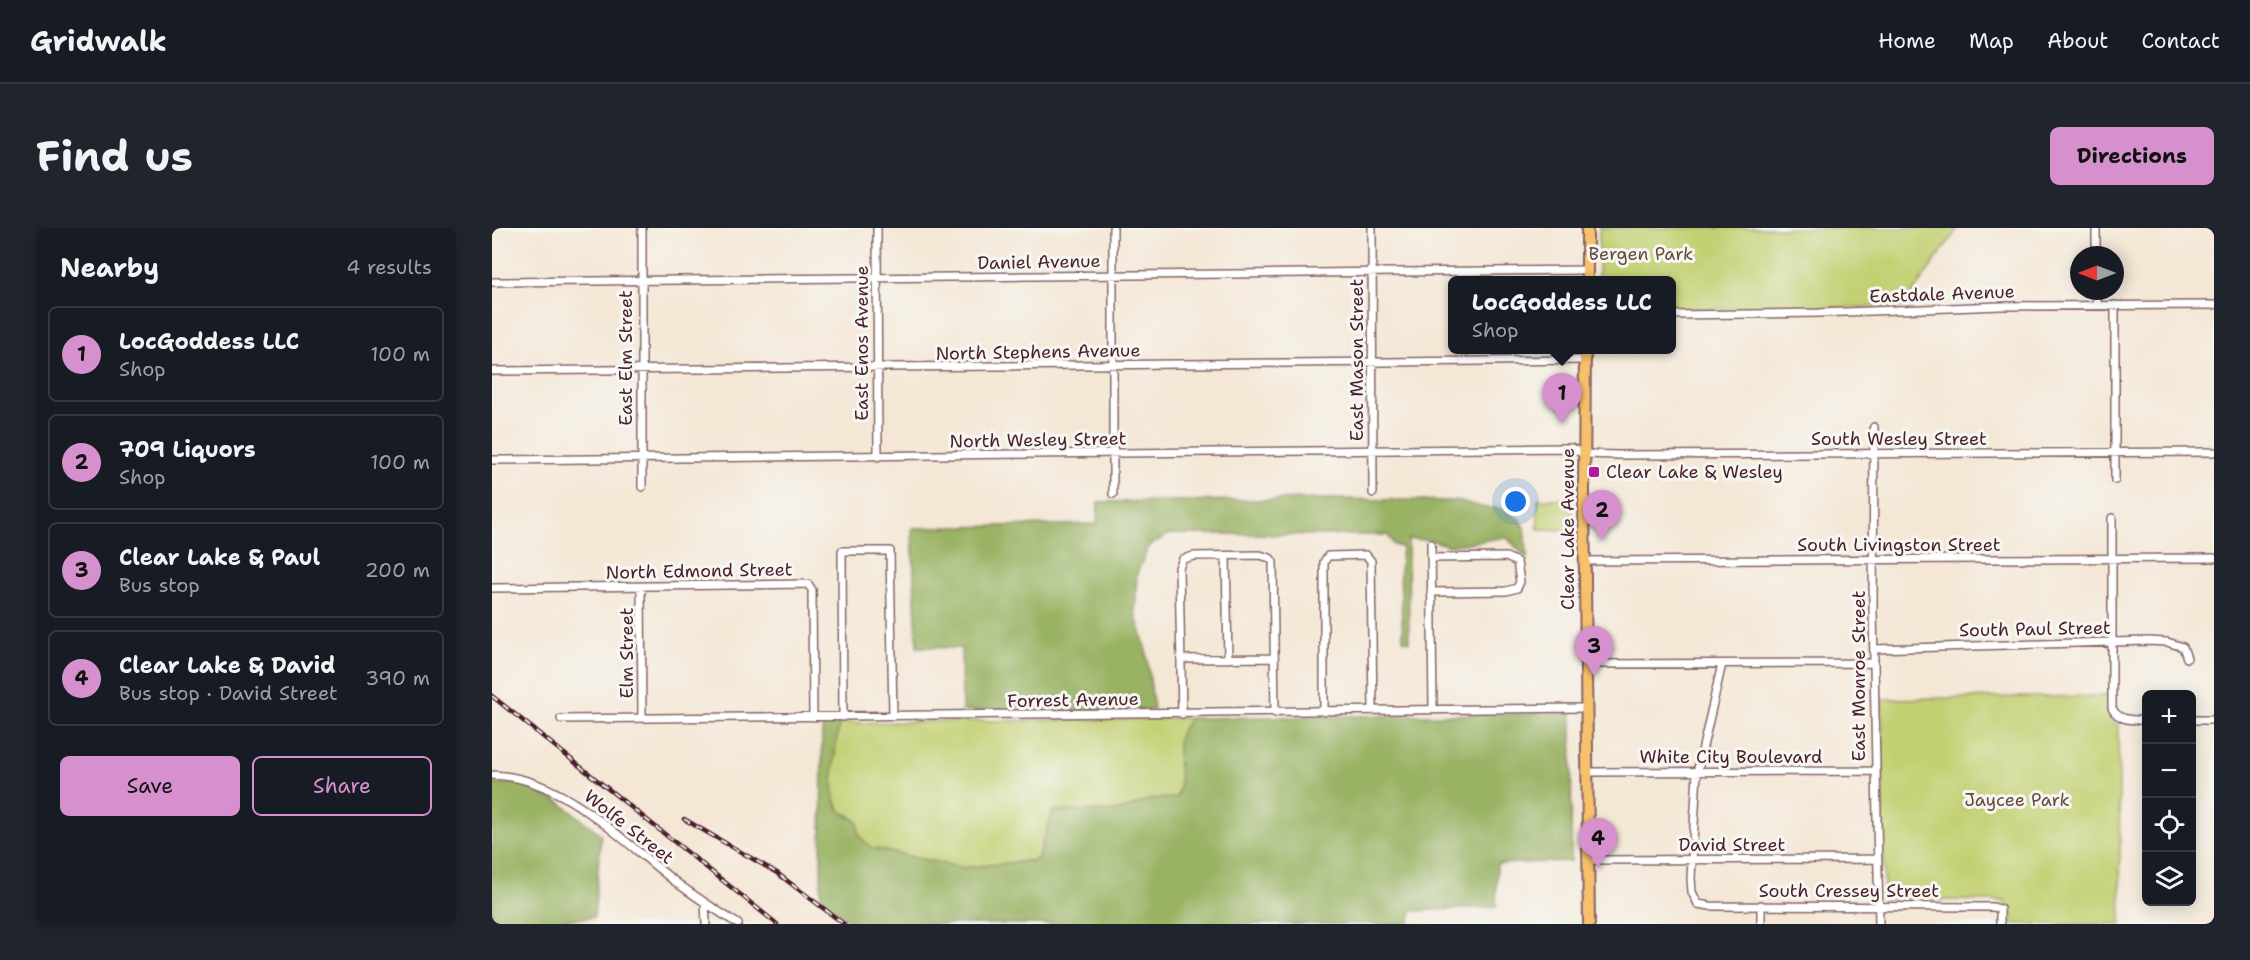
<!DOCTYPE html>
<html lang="en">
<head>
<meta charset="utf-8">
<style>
  :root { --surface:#171b24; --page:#20242c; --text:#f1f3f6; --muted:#9ea1a6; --line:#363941; --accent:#d690ce }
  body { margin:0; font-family:"Shantell Sans",sans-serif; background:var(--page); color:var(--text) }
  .controls { position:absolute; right:18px; bottom:18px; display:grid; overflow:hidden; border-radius:9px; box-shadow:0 3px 15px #0003 }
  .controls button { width:54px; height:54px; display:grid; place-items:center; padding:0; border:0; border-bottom:2px solid var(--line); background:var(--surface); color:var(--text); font:30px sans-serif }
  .compass { position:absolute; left:1578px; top:18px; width:54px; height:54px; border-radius:50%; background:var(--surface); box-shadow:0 3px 15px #0003; rotate:270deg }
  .you { position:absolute; left:1024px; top:274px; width:21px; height:21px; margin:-15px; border:4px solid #fff; border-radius:50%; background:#1a73e8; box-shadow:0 0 0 9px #1a73e833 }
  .badge { display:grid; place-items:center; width:39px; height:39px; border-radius:50%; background:var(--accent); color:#111; font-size:20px; font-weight:700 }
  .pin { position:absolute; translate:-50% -50px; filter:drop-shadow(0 2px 3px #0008) }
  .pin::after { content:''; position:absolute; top:32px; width:21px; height:18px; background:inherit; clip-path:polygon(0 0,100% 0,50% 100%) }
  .popup { position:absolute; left:956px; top:48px; width:228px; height:78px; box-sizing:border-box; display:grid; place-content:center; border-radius:9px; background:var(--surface); filter:drop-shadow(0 2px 4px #0005); font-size:20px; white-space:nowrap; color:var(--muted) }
  .popup b { font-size:22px; color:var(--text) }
  .popup::after { content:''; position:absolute; left:50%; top:100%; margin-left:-12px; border:12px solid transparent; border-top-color:var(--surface) }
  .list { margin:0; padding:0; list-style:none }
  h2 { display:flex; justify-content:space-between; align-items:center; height:78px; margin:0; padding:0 24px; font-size:26px }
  h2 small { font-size:20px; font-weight:400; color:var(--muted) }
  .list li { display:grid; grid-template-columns:39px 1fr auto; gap:18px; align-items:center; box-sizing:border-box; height:96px; margin:0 12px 12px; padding:0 12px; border:2px solid var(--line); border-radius:9px }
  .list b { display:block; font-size:22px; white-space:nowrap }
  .list p { margin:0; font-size:20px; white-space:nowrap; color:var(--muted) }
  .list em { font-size:20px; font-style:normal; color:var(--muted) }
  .actions { display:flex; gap:12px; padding:18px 24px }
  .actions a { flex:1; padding:14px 0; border:2px solid var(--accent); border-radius:9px; text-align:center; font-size:21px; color:var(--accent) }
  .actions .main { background:var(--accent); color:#111 }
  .icon { flex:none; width:33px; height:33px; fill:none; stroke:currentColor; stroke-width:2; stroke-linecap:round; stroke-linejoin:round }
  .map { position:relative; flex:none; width:1722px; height:696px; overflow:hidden; border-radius:9px }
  header { display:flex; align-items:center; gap:36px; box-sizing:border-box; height:84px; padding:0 30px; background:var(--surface); border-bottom:2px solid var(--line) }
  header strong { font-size:28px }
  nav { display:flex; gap:33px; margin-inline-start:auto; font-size:21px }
  .intro { display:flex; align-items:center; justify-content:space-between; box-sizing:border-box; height:144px; padding:0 36px }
  h1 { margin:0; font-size:42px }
  .button { padding:15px 27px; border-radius:9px; background:var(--accent); color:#111; font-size:21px; font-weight:700 }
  main { display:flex; gap:36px; padding:0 36px }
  aside { flex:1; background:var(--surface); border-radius:9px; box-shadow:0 3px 15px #0003 }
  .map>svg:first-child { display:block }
  .green { fill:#c3d072; stroke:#86784e; stroke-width:1.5 }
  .forest { fill:#9ab264; stroke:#726848; stroke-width:1.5 }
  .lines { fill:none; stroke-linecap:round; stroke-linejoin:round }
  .minor-casing { stroke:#866566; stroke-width:10 }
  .primary-casing { stroke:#866566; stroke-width:14 }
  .minor { stroke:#fff; stroke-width:7 }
  .primary { stroke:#f7c06c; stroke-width:10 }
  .rail-casing { stroke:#4a1f2b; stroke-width:4.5 }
  .rail { stroke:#f6f6f2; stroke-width:2; stroke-dasharray:7; stroke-linecap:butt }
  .poi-dot { fill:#b5179e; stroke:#f6f6f2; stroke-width:2 }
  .labels { text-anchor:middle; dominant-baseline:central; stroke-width:6; stroke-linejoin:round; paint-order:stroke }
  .park-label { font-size:18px; fill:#684b3d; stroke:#f6f6f2 }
  .street-label { font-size:18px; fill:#4a1f2b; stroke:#f6f6f2 }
  .poi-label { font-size:18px; fill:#4a1f2b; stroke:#f6f6f2; text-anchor:start }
</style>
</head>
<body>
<header>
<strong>Gridwalk</strong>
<nav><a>Home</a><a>Map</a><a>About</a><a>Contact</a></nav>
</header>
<div class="intro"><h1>Find us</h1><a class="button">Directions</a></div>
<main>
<aside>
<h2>Nearby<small>4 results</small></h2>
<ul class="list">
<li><span class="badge">1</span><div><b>LocGoddess LLC</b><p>Shop</p></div><em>100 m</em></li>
<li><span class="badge">2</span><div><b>709 Liquors</b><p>Shop</p></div><em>100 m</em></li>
<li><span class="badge">3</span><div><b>Clear Lake &amp; Paul</b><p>Bus stop</p></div><em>200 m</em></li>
<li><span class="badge">4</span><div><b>Clear Lake &amp; David</b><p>Bus stop · David Street</p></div><em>390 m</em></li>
</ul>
<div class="actions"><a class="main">Save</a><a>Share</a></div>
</aside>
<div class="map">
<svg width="1722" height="696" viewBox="0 0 1722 696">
  <rect width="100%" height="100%" fill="#f6f6f2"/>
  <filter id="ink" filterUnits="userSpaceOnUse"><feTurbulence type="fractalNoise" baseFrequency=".0167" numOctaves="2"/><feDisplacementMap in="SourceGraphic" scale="12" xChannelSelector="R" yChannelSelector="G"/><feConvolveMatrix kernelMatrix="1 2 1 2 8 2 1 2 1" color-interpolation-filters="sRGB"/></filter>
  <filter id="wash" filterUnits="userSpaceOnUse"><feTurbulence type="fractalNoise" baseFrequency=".008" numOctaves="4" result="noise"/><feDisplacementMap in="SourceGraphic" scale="24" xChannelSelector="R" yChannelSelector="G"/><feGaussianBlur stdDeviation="1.35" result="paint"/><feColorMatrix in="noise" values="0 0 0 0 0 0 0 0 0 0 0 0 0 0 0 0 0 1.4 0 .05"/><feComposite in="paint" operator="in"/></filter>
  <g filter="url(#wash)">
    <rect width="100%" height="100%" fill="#f4e7d5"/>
    <!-- green -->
    <path class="green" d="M1107,0H1466L1411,79L1180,81V52H1106Z
      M1046,271H1080L1079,302L1046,301Z
      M1615,468C1616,480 1613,492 1626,497L1629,696H1520V680L1515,679L1512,673L1392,671L1390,471Z
      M698,490C674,518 697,545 684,570L659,571L628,583H561L545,632L472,640L379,620L367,608L359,588C355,586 350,585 347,581C334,561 344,517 347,495Z"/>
    <!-- forest -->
    <path class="forest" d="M846,271L967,273L989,279L1010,281L1029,292L1034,306L1035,330L1014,309L957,318L939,312L916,311L917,414L911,412L908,344L910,319L902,317L896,307L677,306L657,318L645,345L643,385L654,421L662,482L470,483L469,420L425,419L420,300L605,296L606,274Z
      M1080,485L1079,633L1005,636L1004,679L920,683L917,696H361L329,671L330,495H347C345,514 333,570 350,584C355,588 361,590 366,594L367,608L380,620L472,640L545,632L561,583H628L659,571L684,570C696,545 673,518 698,490Z
      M26,555L67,574L109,606L102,689L54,694V696H0V556Z"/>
  </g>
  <g filter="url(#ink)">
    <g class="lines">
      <!-- minor casing -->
      <g class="minor-casing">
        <path id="minor" d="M150,0V259
          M385,0L386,229
          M880,0L881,265
          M1604,0V27
          M0,54L1095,42
          M1605,63V77
          M1623,77V252
          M1180,87L1327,85L1509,78L1722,77
          M0,143L1093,132
          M1382,199L1381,382L1387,696
          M0,232L1079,220L1092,226L1126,227L1722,224
          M621,266V0
          M1620,290V480C1626,493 1641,492 1654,492
          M939,316L941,481
          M734,328L736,431
          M939,330L1014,329L1025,334L1028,354L1025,360L1014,363L939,364
          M1092,333L1722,330
          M149,359L150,490
          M0,360L316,356L320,362L321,489
          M1382,421L1655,413L1675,414L1691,419L1695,430
          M689,431L782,430
          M1094,436L1382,435
          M1230,436L1205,545L1199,650L1200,664L1206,676L1218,678L1501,679L1508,681V696
          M832,484V334L836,328L874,327L879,333L881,483
          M690,486L687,340L691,331L702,328L768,327L778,330L781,334L783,485
          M351,489L350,323H398L401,488
          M69,491L1094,480
          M1700,492H1722
          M1095,544L1383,543
          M0,547C71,549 128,611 181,652C202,668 224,682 246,696
          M1095,632L1385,631
          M213,675L214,696
          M1269,677V696"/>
      </g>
      <!-- primary casing -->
      <g class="primary-casing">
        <path id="primary" d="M1095,52V0
          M1093,122L1092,267L1097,696"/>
      </g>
      <!-- minor -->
      <use href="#minor" class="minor"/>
      <!-- primary -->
      <use href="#primary" class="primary"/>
      <!-- rail casing -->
      <g class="rail-casing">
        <path id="rail" d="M0,468L285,696
          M192,591L285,645L352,696"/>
      </g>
      <!-- rail -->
      <use href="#rail" class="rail"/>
    </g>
  </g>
  <!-- markers -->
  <rect class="poi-dot" x="1096" y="238" width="12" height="12" rx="3"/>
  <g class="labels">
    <!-- park labels -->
    <g class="park-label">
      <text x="1149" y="26">Bergen Park</text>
      <text x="1525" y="572">Jaycee Park</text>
    </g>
    <!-- street labels -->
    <g class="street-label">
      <text transform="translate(547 34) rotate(-1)">Daniel Avenue</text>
      <text transform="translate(1450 66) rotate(-2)">Eastdale Avenue</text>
      <text transform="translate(370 115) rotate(-90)">East Enos Avenue</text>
      <text transform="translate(546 124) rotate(-1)">North Stephens Avenue</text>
      <text transform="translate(134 130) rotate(-90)">East Elm Street</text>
      <text transform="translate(865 132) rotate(-90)">East Mason Street</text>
      <text x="1407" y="211">South Wesley Street</text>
      <text transform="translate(546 212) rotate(-1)">North Wesley Street</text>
      <text transform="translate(1076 301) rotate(-90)">Clear Lake Avenue</text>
      <text x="1407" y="317">South Livingston Street</text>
      <text transform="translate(207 343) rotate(-1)">North Edmond Street</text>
      <text transform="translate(1543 401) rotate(-1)">South Paul Street</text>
      <text transform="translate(135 425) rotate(-90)">Elm Street</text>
      <text transform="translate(1367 448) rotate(-90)">East Monroe Street</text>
      <text transform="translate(581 472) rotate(-1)">Forrest Avenue</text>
      <text x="1239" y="529">White City Boulevard</text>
      <text transform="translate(137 599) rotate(38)">Wolfe Street</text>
      <text x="1240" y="617">David Street</text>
      <text x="1357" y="663">South Cressey Street</text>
    </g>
    <!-- poi labels -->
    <g class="poi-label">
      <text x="1114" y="244">Clear Lake &amp; Wesley</text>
    </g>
  </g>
</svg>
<div class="controls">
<button>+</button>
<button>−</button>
<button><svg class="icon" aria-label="locate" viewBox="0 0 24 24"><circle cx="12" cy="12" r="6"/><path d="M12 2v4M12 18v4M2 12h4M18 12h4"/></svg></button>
<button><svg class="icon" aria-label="layers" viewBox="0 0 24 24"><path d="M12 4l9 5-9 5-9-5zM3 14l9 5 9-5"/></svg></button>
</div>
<svg class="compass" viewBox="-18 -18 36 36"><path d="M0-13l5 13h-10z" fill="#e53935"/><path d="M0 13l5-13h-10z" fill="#9ea1a6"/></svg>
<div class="you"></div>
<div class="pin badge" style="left:1070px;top:195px">1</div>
<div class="popup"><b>LocGoddess LLC</b>Shop</div>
<div class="pin badge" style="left:1110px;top:312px">2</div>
<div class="pin badge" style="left:1102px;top:448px">3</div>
<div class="pin badge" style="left:1106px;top:640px">4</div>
</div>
</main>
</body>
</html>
